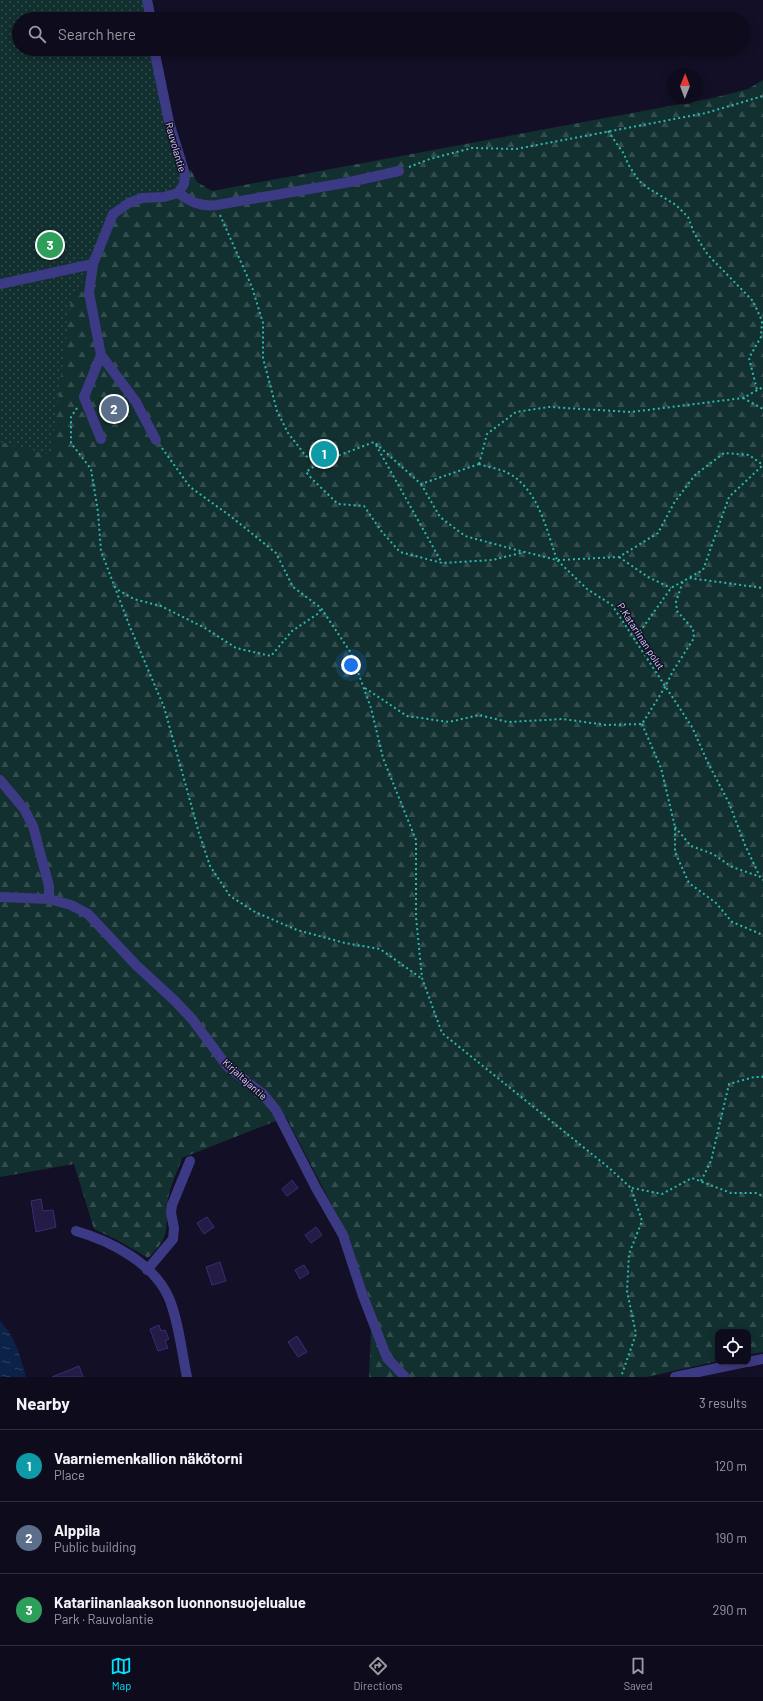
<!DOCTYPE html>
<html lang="en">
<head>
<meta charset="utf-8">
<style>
  :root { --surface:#0e0b1c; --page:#1c1929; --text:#f1f3f6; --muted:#9b9ba3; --line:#2e2b3b; --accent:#00e5ff }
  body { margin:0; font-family:Barlow,sans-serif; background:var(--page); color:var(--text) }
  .controls { position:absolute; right:12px; bottom:12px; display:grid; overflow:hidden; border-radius:8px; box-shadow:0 2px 10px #0003 }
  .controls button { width:36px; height:36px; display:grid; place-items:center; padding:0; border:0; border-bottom:1px solid var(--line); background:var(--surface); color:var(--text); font:20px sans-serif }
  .compass { position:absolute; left:667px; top:68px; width:36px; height:36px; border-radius:50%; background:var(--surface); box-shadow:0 2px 10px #0003; rotate:1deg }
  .you { position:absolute; left:351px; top:665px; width:14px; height:14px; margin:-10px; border:3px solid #fff; border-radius:50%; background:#1a73e8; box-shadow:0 0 0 6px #1a73e833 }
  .badge { display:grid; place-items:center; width:26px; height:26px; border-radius:50%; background:var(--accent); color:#fff; font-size:13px; font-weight:700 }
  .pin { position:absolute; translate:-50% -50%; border:2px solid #fff; box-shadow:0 1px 4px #0006 }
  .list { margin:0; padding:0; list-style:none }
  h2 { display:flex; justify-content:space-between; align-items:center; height:52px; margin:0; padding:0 16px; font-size:17px }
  h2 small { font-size:13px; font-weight:400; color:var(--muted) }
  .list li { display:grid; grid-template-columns:26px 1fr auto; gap:12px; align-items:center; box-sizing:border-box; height:72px; padding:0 16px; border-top:1px solid var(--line) }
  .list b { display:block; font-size:15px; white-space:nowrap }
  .list p { margin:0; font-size:13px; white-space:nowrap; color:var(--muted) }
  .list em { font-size:13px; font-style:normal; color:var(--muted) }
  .icon { flex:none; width:22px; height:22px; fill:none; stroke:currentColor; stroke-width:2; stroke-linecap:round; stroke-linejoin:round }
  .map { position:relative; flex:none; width:763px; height:1377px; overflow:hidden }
  .search { position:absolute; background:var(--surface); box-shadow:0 2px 10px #0003; left:12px; right:12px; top:12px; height:44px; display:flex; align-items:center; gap:10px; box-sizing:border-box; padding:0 14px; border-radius:22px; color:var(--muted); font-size:15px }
  .sheet { height:268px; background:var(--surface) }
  nav { display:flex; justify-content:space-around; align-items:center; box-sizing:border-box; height:56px; border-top:1px solid var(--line); background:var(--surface); font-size:11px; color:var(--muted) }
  nav a { display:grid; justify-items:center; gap:2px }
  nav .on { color:var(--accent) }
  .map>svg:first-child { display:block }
  .forest { fill:url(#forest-firs) }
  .park { fill:url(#park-dots) }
  .water { fill:url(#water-ripples) }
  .building { fill:#241b47; stroke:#3b2d73 }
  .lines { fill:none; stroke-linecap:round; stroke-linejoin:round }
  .path { stroke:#2fb8b0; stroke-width:2; stroke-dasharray:2 3; stroke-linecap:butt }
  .minor { stroke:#3d3a85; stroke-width:10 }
  .labels { text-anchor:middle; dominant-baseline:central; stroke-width:3; stroke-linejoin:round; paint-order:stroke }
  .street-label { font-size:10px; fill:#d9d4ff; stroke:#130f26 }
</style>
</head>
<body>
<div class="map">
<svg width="763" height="1377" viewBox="0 0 763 1377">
  <defs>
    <pattern id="forest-firs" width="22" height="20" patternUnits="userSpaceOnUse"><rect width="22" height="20" fill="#12302f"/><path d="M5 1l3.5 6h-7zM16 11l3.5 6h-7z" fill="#344d4e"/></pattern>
    <pattern id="park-dots" width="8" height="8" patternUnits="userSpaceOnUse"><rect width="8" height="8" fill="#12302f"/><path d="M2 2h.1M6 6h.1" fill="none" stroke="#344d4e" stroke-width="1.8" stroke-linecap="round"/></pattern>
    <pattern id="water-ripples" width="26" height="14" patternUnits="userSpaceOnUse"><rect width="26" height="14" fill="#0c2248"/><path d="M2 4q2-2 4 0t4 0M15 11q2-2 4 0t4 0" fill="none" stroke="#2f4163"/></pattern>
  </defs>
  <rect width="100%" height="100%" fill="#130f26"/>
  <!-- forest -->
  <path class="forest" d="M763,80V1352L748,1355V1332H718V1361L647,1377H369L372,1307L349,1238L286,1117L182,1158C178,1171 170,1186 168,1199C165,1228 172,1236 148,1258L117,1240L94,1229L74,1164L0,1177V275L107,204L177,177L191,170L197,182L212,191L713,98L748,89Z"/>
  <!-- park -->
  <path class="park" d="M0,0H147L151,19H19V49H154L182,162L178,193L142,198L113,214L93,264L71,300L51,455L0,442Z"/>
  <!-- water -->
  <path class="water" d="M0,1321C16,1338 20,1355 26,1377H0Z"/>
  <!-- building -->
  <path class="building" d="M115,395L128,405L114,423L100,413Z
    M292,1180L298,1188L287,1196L282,1189Z
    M41,1199L43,1211L53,1210L56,1227L36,1232L31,1201Z
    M207,1217L214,1227L204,1234L197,1223Z
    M316,1227L322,1235L311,1243L305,1235Z
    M220,1262L226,1281L212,1285L206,1267Z
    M304,1265L309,1273L300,1279L295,1270Z
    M159,1325L161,1331L165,1330L169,1339L165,1341L168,1348L158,1351L150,1329Z
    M297,1336L307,1352L298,1357L288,1342Z
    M79,1366L83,1377H52Z"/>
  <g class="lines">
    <!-- path -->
    <path class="path" d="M608,131L624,154L628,164L639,181L648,188L676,205L688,217L694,233L708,255L753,301L762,321L761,337L749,358L757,390
      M409,167L430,159L472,148L516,149L706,113L763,96
      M220,215L252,287L263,323V358L277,411L288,433L306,456L319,463
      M743,398L763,409
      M77,408L71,417V443L91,469L98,512L101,551L130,627L164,707L199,833L210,866L230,896L255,912L297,930L345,943L380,949L421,978
      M376,445L442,563
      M162,448L190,487L229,515L276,553L293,587L321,608L351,653L371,708L383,758L416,840V917L422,978L442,1033L608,1167L631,1188L642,1221L629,1254L627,1291L636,1334L621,1377
      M479,464L421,484L374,442L319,463L306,472L312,479L338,504L364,506L382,532L400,552L442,563L492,560L525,552L557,560L587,589L612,605L692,727L708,763L729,803L745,845L760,877L763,880
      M479,464L487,434L516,412L549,407L631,412L743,398L763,387
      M479,464C488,467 500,469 508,473C539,490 546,529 557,560
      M421,484L440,517L465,536L524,552
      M619,557L648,577L671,588
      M558,560L619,557L658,533L674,503L695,475L724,453L749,455L763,465
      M690,577L703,570L729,497L763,465
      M118,590L134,599L161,606L205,628L236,648L271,656L292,631L319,613L321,608
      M634,640L671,588L689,578L763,588
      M365,688L407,716L449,722L479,715L508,722L563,719L606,725L642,724L665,687L673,671L694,638L693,629L677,611L676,602L683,581
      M642,724L661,768L675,827V852L689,883L716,903L732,922L763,935
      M675,827L691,846L713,854L732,867L758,876
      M701,1181L711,1161L729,1084L754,1077H763
      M632,1188L662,1194L692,1178L731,1193H756L763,1196"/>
    <!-- minor -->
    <path class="minor" d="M147,0L151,19
      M154,49L169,122L185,174L184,184L178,193L164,197L142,198L129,203L113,214L93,264L89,293L101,355L136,402L156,440
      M178,193C192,202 199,207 217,205L350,182L399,171
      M0,284L93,264
      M101,439L84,397L101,355
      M0,780L24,809L33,826L49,886V899
      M0,897L49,899L71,905L88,914L136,965L174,1000L192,1019L227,1066L263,1094L276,1110L316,1188L343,1235L363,1296L387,1358L405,1377
      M76,1231C110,1241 152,1262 168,1296C178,1317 182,1354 187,1377
      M147,1270L173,1239L174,1228L171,1213L172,1205L190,1161
      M748,1362L763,1359
      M675,1377L746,1362"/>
  </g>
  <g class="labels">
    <!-- street labels -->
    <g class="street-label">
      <text transform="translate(176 147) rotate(74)">Rauvolantie</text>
      <text transform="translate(641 636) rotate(57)">P.Katariinan polut</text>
      <text transform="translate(245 1079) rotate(42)">Kirjaltajantie</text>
    </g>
  </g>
</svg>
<div class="controls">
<button><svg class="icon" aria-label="locate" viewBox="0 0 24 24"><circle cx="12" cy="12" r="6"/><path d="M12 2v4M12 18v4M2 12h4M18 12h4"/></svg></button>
</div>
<svg class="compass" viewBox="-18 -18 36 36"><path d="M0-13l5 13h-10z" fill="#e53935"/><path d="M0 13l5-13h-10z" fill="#9b9ba3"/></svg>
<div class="you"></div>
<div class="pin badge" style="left:324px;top:454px;background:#0f9aa8">1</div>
<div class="pin badge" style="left:114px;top:409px;background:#5c6f8a">2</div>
<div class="pin badge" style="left:50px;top:245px;background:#2e9e5b">3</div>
<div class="search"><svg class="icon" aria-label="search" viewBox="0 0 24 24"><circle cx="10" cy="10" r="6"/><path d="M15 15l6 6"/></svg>Search here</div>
</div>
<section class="sheet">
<h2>Nearby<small>3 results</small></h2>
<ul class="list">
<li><span class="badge" style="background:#0f9aa8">1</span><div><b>Vaarniemenkallion näkötorni</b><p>Place</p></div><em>120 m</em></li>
<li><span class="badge" style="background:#5c6f8a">2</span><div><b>Alppila</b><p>Public building</p></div><em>190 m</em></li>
<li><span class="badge" style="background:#2e9e5b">3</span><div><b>Katariinanlaakson luonnonsuojelualue</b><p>Park · Rauvolantie</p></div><em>290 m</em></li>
</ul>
</section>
<nav>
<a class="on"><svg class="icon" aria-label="map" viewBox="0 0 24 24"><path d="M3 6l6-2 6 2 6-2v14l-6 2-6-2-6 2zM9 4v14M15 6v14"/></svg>Map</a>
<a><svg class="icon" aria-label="directions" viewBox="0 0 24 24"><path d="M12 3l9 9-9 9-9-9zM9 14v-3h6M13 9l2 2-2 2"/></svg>Directions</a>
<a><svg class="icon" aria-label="saved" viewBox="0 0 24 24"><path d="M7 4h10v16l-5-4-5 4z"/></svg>Saved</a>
</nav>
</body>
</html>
